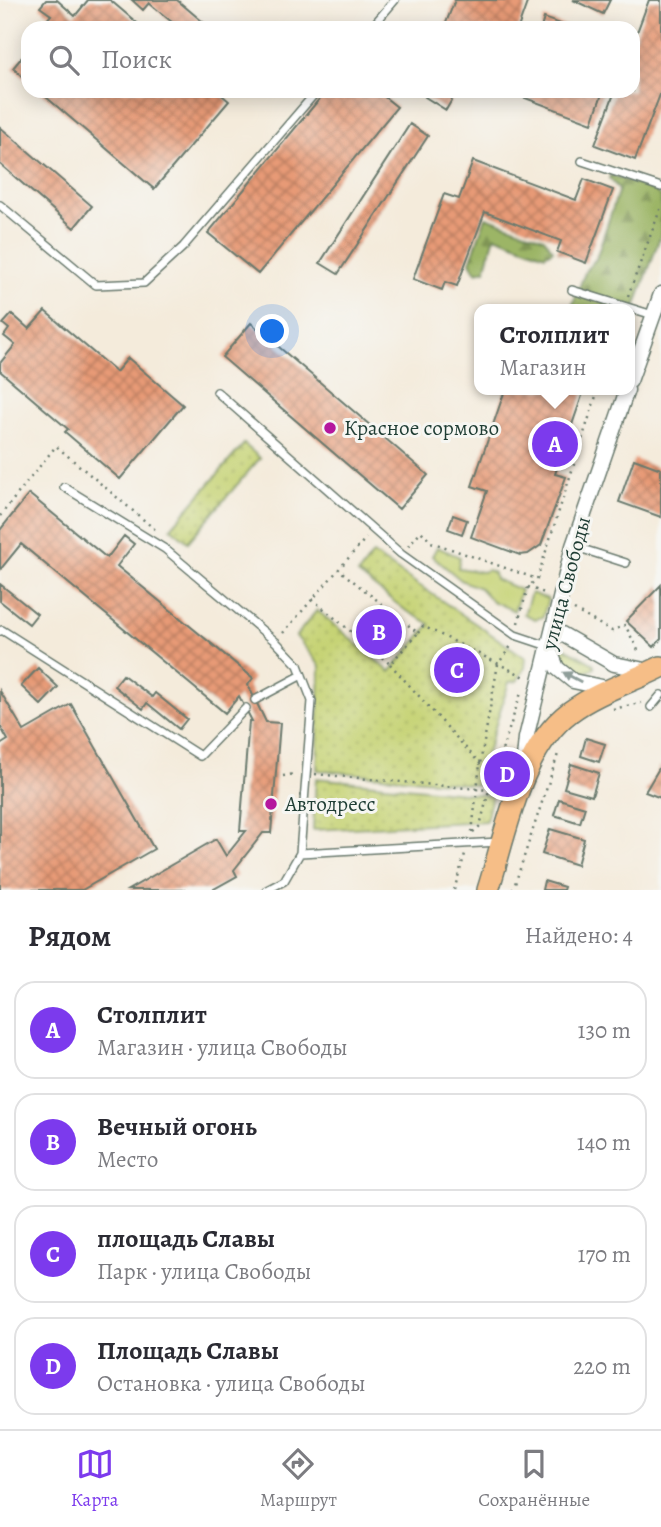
<!DOCTYPE html>
<html lang="ru">
<head>
<meta charset="utf-8">
<style>
  :root { --surface:#fff; --page:#f7f7f7; --text:#2b2b33; --muted:#7c7c81; --line:#e1e1e2; --accent:#7c3aed }
  body { margin:0; font-family:Alegreya,serif; background:var(--page); color:var(--text) }
  .you { position:absolute; left:273px; top:332px; width:24px; height:24px; margin:-18px; border:5px solid #fff; border-radius:50%; background:#1a73e8; box-shadow:0 0 0 10px #1a73e833 }
  .badge { display:grid; place-items:center; width:46px; height:46px; border-radius:50%; background:var(--accent); color:#fff; font-size:23px; font-weight:700 }
  .pin { position:absolute; translate:-50% -50%; border:4px solid #fff; box-shadow:0 2px 7px #0006 }
  .popup { position:absolute; left:474px; top:304px; width:161px; height:91px; box-sizing:border-box; display:grid; place-content:center; border-radius:14px; background:var(--surface); filter:drop-shadow(0 2px 5px #0005); font-size:23px; white-space:nowrap; color:var(--muted) }
  .popup b { font-size:26px; color:var(--text) }
  .popup::after { content:''; position:absolute; left:50%; top:100%; margin-left:-14px; border:14px solid transparent; border-top-color:var(--surface) }
  .list { margin:0; padding:0; list-style:none }
  h2 { display:flex; justify-content:space-between; align-items:center; height:91px; margin:0; padding:0 28px; font-size:30px }
  h2 small { font-size:23px; font-weight:400; color:var(--muted) }
  .list li { display:grid; grid-template-columns:46px 1fr auto; gap:21px; align-items:center; box-sizing:border-box; height:98px; margin:0 14px 14px; padding:0 14px; border:2px solid var(--line); border-radius:21px }
  .list b { display:block; font-size:26px; white-space:nowrap }
  .list p { margin:0; font-size:23px; white-space:nowrap; color:var(--muted) }
  .list em { font-size:23px; font-style:normal; color:var(--muted) }
  .icon { flex:none; width:38px; height:38px; fill:none; stroke:currentColor; stroke-width:2; stroke-linecap:round; stroke-linejoin:round }
  .map { position:relative; flex:none; width:661px; height:890px; overflow:hidden }
  .search { position:absolute; background:var(--surface); box-shadow:0 4px 18px #0003; left:21px; right:21px; top:21px; height:77px; display:flex; align-items:center; gap:18px; box-sizing:border-box; padding:0 24px; border-radius:21px; color:var(--muted); font-size:26px }
  .sheet { height:539px; background:var(--surface) }
  nav { display:flex; justify-content:space-around; align-items:center; box-sizing:border-box; height:98px; border-top:2px solid var(--line); background:var(--surface); font-size:19px; color:var(--muted) }
  nav a { display:grid; justify-items:center; gap:4px }
  nav .on { color:var(--accent) }
  .map>svg:first-child { display:block }
  .grass { fill:#c6d375; stroke:#728854; stroke-width:2 }
  .forest { fill:url(#forest-firs); stroke:#5e794d; stroke-width:2 }
  .park { fill:url(#park-dots); stroke:#728854; stroke-width:2 }
  .building { fill:url(#building-cross-hatch) }
  .lines { fill:none; stroke-linecap:round; stroke-linejoin:round }
  .service-casing { stroke:#6a7a6e; stroke-width:10 }
  .minor-casing { stroke:#6a7a6e; stroke-width:17 }
  .primary-casing { stroke:#6a7a6e; stroke-width:24 }
  .path { stroke:#6a7a6e; stroke-width:2.5; stroke-dasharray:2 5; stroke-linecap:butt }
  .service { stroke:#fff; stroke-width:7 }
  .minor { stroke:#fff; stroke-width:14 }
  .primary { stroke:#f6be87; stroke-width:21 }
  .oneway { fill:#8f9e9a }
  .poi-dot { fill:#b5179e; stroke:#f6f6f2; stroke-width:2.5 }
  .labels { text-anchor:middle; dominant-baseline:central; stroke-width:6; stroke-linejoin:round; paint-order:stroke }
  .poi-label { font-size:21px; fill:#1f3d34; stroke:#f6f6f2; text-anchor:start }
  .street-label { font-size:21px; fill:#1f3d34; stroke:#f6f6f2 }
</style>
</head>
<body>
<div class="map">
<svg width="661" height="890" viewBox="0 0 661 890">
  <defs>
    <pattern id="forest-firs" width="22" height="20" patternUnits="userSpaceOnUse" patternTransform="scale(1.75)"><rect width="22" height="20" fill="#9cb566"/><path d="M5 1l3.5 6h-7zM16 11l3.5 6h-7z" fill="#7f9455"/></pattern>
    <pattern id="park-dots" width="8" height="8" patternUnits="userSpaceOnUse" patternTransform="scale(1.75)"><rect width="8" height="8" fill="#c6d375"/><path d="M2 2h.1M6 6h.1" fill="none" stroke="#aab666" stroke-width="1.8" stroke-linecap="round"/></pattern>
    <pattern id="building-cross-hatch" width="8" height="8" patternUnits="userSpaceOnUse" patternTransform="scale(1.75)"><rect width="8" height="8" fill="#e79a76"/><path d="M0 0l8 8M0 8l8-8" fill="none" stroke="#bb7f62"/></pattern>
  </defs>
  <rect width="100%" height="100%" fill="#f6f6f2"/>
  <filter id="ink" filterUnits="userSpaceOnUse"><feTurbulence type="fractalNoise" baseFrequency=".0143" numOctaves="2"/><feDisplacementMap in="SourceGraphic" scale="14" xChannelSelector="R" yChannelSelector="G"/><feConvolveMatrix kernelMatrix="1 2 1 2 8 2 1 2 1" color-interpolation-filters="sRGB"/></filter>
  <filter id="wash" filterUnits="userSpaceOnUse"><feTurbulence type="fractalNoise" baseFrequency=".00686" numOctaves="4" result="noise"/><feDisplacementMap in="SourceGraphic" scale="28" xChannelSelector="R" yChannelSelector="G"/><feGaussianBlur stdDeviation="1.57" result="paint"/><feColorMatrix in="noise" values="0 0 0 0 0 0 0 0 0 0 0 0 0 0 0 0 0 1.4 0 .05"/><feComposite in="paint" operator="in"/></filter>
  <g filter="url(#wash)">
    <rect width="100%" height="100%" fill="#f4ebdb"/>
    <!-- grass -->
    <path class="grass" d="M437,547L460,557L458,568L482,572L488,570L494,573L495,579L521,590L514,611L492,601L480,588L462,581L432,556Z
      M531,593L548,599L543,617L535,619L524,614Z
      M563,647L594,664V668C576,680 558,672 557,651Z"/>
    <!-- forest -->
    <path class="forest" d="M611,175L655,191L661,197V234L630,322V309H571L586,270L596,259L619,189L609,178Z
      M486,217L544,238L553,250L545,255L495,236L485,270L476,272L470,262Z"/>
    <!-- park -->
    <path class="park" d="M244,444L260,458L188,542L171,528Z
      M373,554L526,658L525,668L517,681L509,682L477,785L317,770L320,666L296,636L317,610L390,672L430,624L405,610L358,574Z
      M316,778L492,796L486,821L313,830Z"/>
    <g id="blocks">
      <!-- building -->
      <path class="building" d="M46,0H57L75,16L88,0H110L143,28H55L46,21L51,15L40,7Z
        M132,0H177L210,28H179L149,3L143,10Z
        M455,0H528L518,28H444Z
        M573,0H610L603,14Z
        M649,0H661V92L635,160L595,145L615,91H633V43Z
        M544,18L571,28H541Z
        M22,57L28,62V82L13,68Z
        M39,91H217L229,101L154,189Z
        M326,91H377L397,107L258,274L208,233Z
        M428,91H445L454,96L446,110L425,97Z
        M518,91H603L592,123L517,95Z
        M410,124L428,136L338,274L320,263Z
        M0,127L92,206L74,228L0,164Z
        M473,161L576,200L584,179L613,190L586,263L557,252L561,241L485,212L457,286L445,282L442,290L413,279L444,194L459,199Z
        M45,311L116,372L128,358L183,405L120,479L65,432L68,429L0,371V363L15,345L4,336L9,329L3,324L12,314L29,329Z
        M251,323L428,475L399,509L222,357Z
        M505,390H584L555,474L566,477L541,545L528,554L520,555L471,537L487,491L472,486Z
        M634,459L661,469V517L619,502Z
        M29,494L107,558L124,536L134,544L117,566L253,678L248,685L266,722L280,723L271,833H263L234,870L237,876L212,890H128L216,839L226,856L246,831H240L249,721H252L239,696L225,713L21,544L0,570V530Z
        M453,515L467,520L462,534L448,529Z
        M0,584L37,614L29,624L0,601Z
        M661,585V639L654,647L626,621Z
        M38,668L58,687L41,705L21,686Z
        M123,675L152,697L155,693L187,719L179,729L147,703L143,709L114,686Z
        M0,691L24,731L71,704L154,849L82,890H0V745L8,740L0,726Z
        M586,738L605,744L599,762L581,756Z
        M571,764L599,773L592,796L564,788Z
        M661,765V798L645,792Z
        M559,799L585,807L580,823L554,815Z
        M550,829L584,839L577,865L542,854Z
        M544,881L564,887L563,890H542Z"/>
    </g>
  </g>
  <g filter="url(#ink)">
    <use href="#blocks" fill-opacity="0" stroke="#6a7a6e" stroke-width="2"/>
    <g class="lines">
      <!-- service casing -->
      <g class="service-casing">
        <path id="service" d="M371,28L395,0
          M582,161L661,187
          M0,205L96,285L144,283L183,247L317,91
          M572,290L653,315
          M217,392L401,554L515,635L548,646
          M64,487L165,549L276,642L298,665L312,701L300,853L284,881L267,890
          M573,546L626,563
          M0,631L2,630L200,756L246,708
          M255,700L302,675
          M651,707L661,695
          M300,853L499,842"/>
      </g>
      <!-- minor casing -->
      <g class="minor-casing">
        <path id="minor" d="M630,381L661,294
          M553,629L614,664L650,671
          M548,646L557,668L573,681L611,689
          M523,769L526,738L573,546L627,390"/>
      </g>
      <!-- primary casing -->
      <g class="primary-casing">
        <path id="primary" d="M488,890C506,834 520,749 570,712C597,692 631,682 661,667"/>
      </g>
      <!-- path -->
      <path class="path" d="M628,296L661,207
        M0,516L56,446L158,532
        M408,546L421,531L431,542L537,579L598,390
        M528,587L547,594
        M312,599L390,664L418,633L338,569
        M574,610L612,631L625,625L640,654
        M518,623L528,587L537,579
        M283,633L366,538
        M418,633L423,626L525,677
        M390,664L493,778
        M613,709L641,703
        M315,774L489,790L521,693
        M283,776L295,774
        M472,832L480,764L498,664L511,646
        M473,832L480,826L489,790
        M454,890L465,854
        M513,890L558,754"/>
      <!-- service -->
      <use href="#service" class="service"/>
      <!-- minor -->
      <use href="#minor" class="minor"/>
      <!-- primary -->
      <use href="#primary" class="primary"/>
    </g>
    <!-- one-way arrows -->
    <defs><path id="oneway-solid" d="M-6-.8H1V-3.2L6.5 0L1 3.2V.8H-6Z" transform="scale(1.75)"/></defs>
    <use class="oneway" href="#oneway-solid" transform="translate(572 677) rotate(-152)"/>
  </g>
  <!-- markers -->
  <g class="poi-dot">
    <circle cx="330" cy="428" r="7"/>
    <circle cx="271" cy="804" r="7"/>
  </g>
  <g class="labels">
    <!-- poi labels -->
    <g class="poi-label">
      <text x="344" y="428">Красное сормово</text>
      <text x="285" y="804">Автодресс</text>
    </g>
    <!-- street labels -->
    <g class="street-label">
      <text transform="translate(566 583) rotate(-75)">улица Свободы</text>
    </g>
  </g>
</svg>
<div class="you"></div>
<div class="pin badge" style="left:555px;top:444px">A</div>
<div class="popup"><b>Столплит</b>Магазин</div>
<div class="pin badge" style="left:379px;top:632px">B</div>
<div class="pin badge" style="left:457px;top:670px">C</div>
<div class="pin badge" style="left:507px;top:774px">D</div>
<div class="search"><svg class="icon" aria-label="search" viewBox="0 0 24 24"><circle cx="10" cy="10" r="6"/><path d="M15 15l6 6"/></svg>Поиск</div>
</div>
<section class="sheet">
<h2>Рядом<small>Найдено: 4</small></h2>
<ul class="list">
<li><span class="badge">A</span><div><b>Столплит</b><p>Магазин · улица Свободы</p></div><em>130 m</em></li>
<li><span class="badge">B</span><div><b>Вечный огонь</b><p>Место</p></div><em>140 m</em></li>
<li><span class="badge">C</span><div><b>площадь Славы</b><p>Парк · улица Свободы</p></div><em>170 m</em></li>
<li><span class="badge">D</span><div><b>Площадь Славы</b><p>Остановка · улица Свободы</p></div><em>220 m</em></li>
</ul>
</section>
<nav>
<a class="on"><svg class="icon" aria-label="map" viewBox="0 0 24 24"><path d="M3 6l6-2 6 2 6-2v14l-6 2-6-2-6 2zM9 4v14M15 6v14"/></svg>Карта</a>
<a><svg class="icon" aria-label="directions" viewBox="0 0 24 24"><path d="M12 3l9 9-9 9-9-9zM9 14v-3h6M13 9l2 2-2 2"/></svg>Маршрут</a>
<a><svg class="icon" aria-label="saved" viewBox="0 0 24 24"><path d="M7 4h10v16l-5-4-5 4z"/></svg>Сохранённые</a>
</nav>
</body>
</html>
